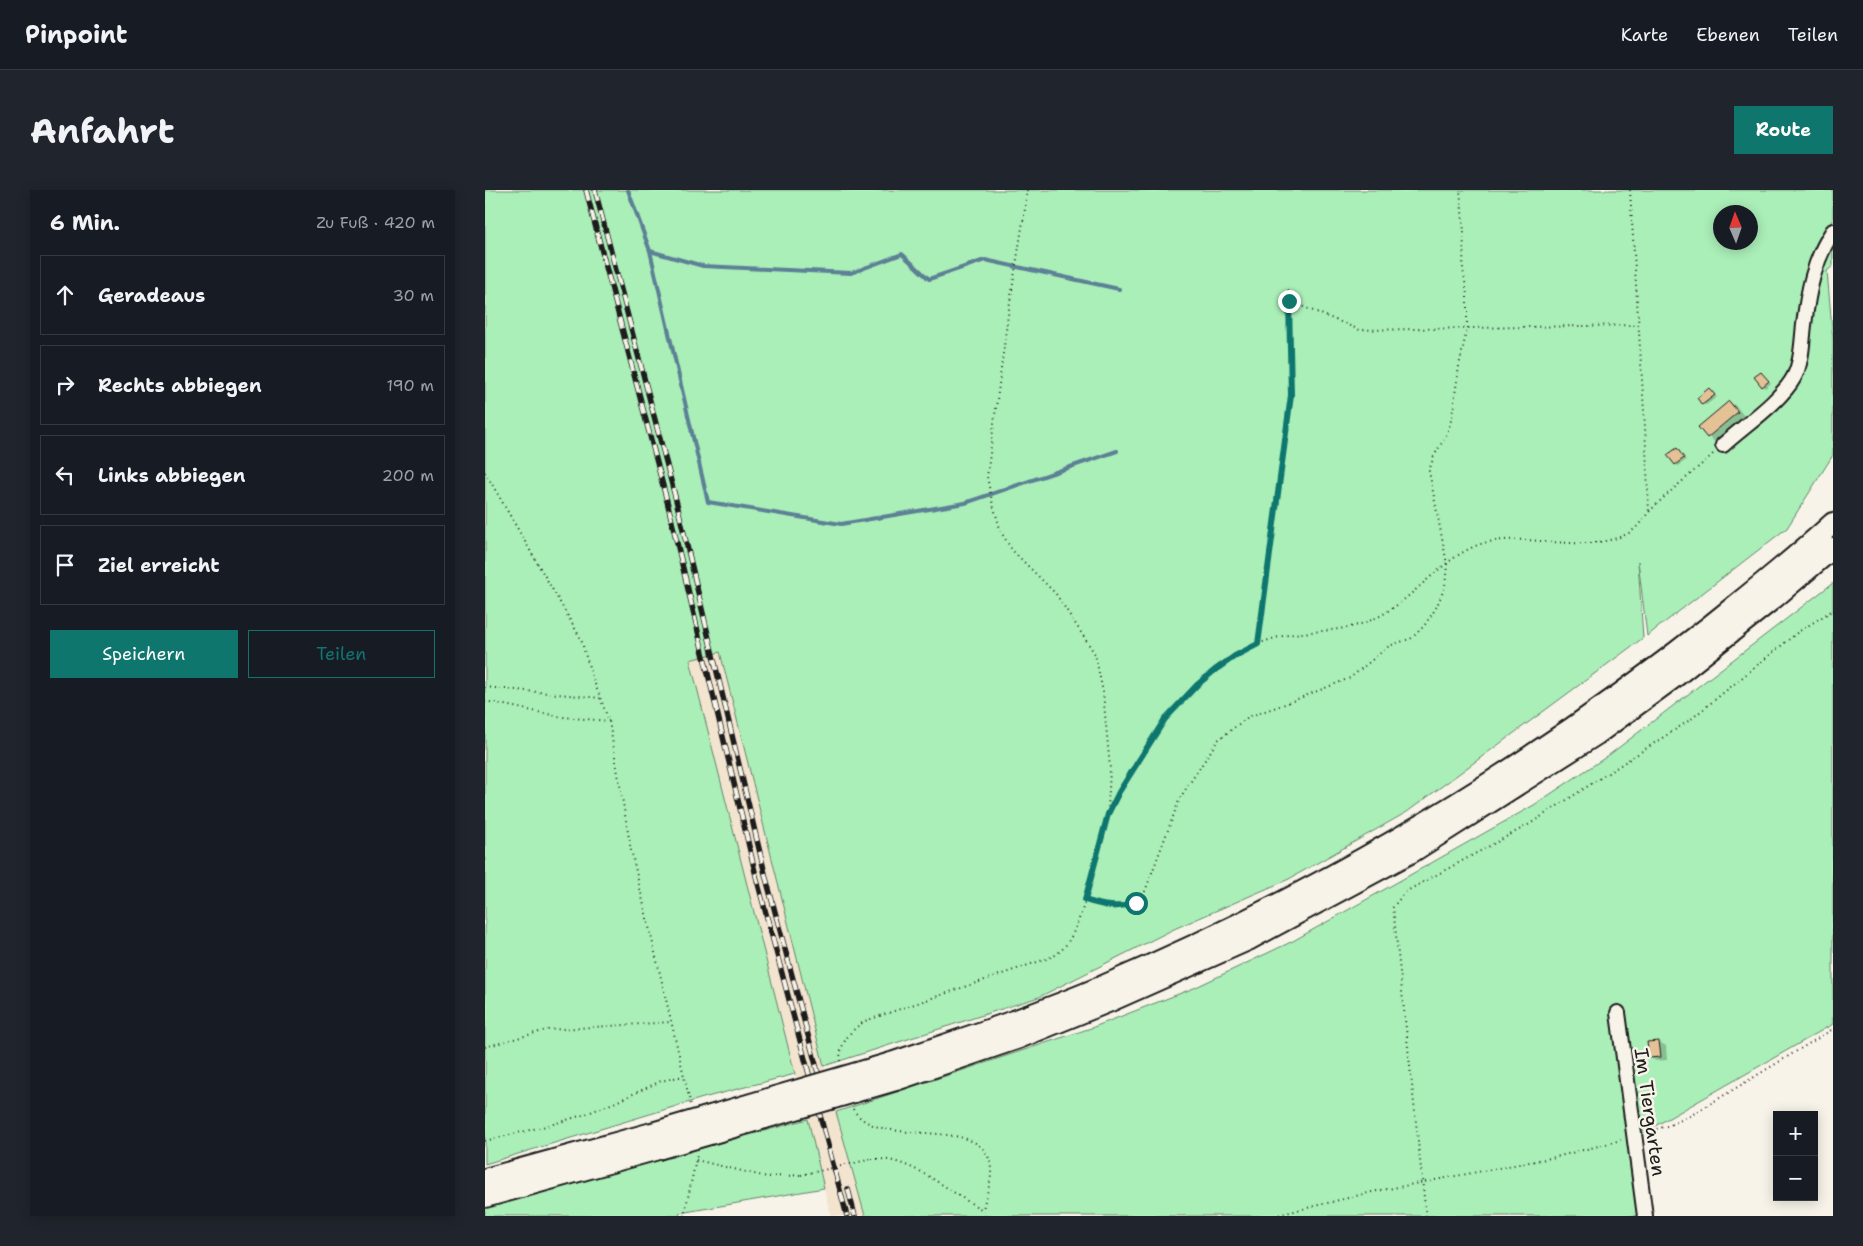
<!DOCTYPE html>
<html lang="de">
<head>
<meta charset="utf-8">
<style>
  :root { --surface:#171b24; --page:#20242c; --text:#f1f3f6; --muted:#9ea1a6; --line:#363941; --accent:#0f766e }
  body { margin:0; font-family:"Shantell Sans",sans-serif; background:var(--page); color:var(--text) }
  .controls { position:absolute; right:15px; bottom:15px; display:grid; overflow:hidden; border-radius:0px; box-shadow:0 2px 12px #0003 }
  .controls button { width:45px; height:45px; display:grid; place-items:center; padding:0; border:0; border-bottom:1px solid var(--line); background:var(--surface); color:var(--text); font:25px sans-serif }
  .compass { position:absolute; left:1228px; top:15px; width:45px; height:45px; border-radius:50%; background:var(--surface); box-shadow:0 2px 12px #0003; rotate:358deg }
  .stop { position:absolute; width:15px; height:15px; margin:-11px; border:4px solid #0f766e; border-radius:50%; background:#fff }
  .stop.end { background:#0f766e; border-color:#fff; box-shadow:0 1px 5px #0008 }
  .list { margin:0; padding:0; list-style:none }
  h2 { display:flex; justify-content:space-between; align-items:center; height:65px; margin:0; padding:0 20px; font-size:21px }
  h2 small { font-size:16px; font-weight:400; color:var(--muted) }
  .list li { display:grid; grid-template-columns:32px 1fr auto; gap:15px; align-items:center; box-sizing:border-box; height:80px; margin:0 10px 10px; padding:0 10px; border:1px solid var(--line); border-radius:0px }
  .list b { display:block; font-size:19px; white-space:nowrap }
  .list em { font-size:16px; font-style:normal; color:var(--muted) }
  .actions { display:flex; gap:10px; padding:15px 20px }
  .actions a { flex:1; padding:11px 0; border:1px solid var(--accent); border-radius:0px; text-align:center; font-size:18px; color:var(--accent) }
  .actions .main { background:var(--accent); color:#fff }
  .icon { flex:none; width:28px; height:28px; fill:none; stroke:currentColor; stroke-width:2; stroke-linecap:round; stroke-linejoin:round }
  .map { position:relative; flex:none; width:1348px; height:1026px; overflow:hidden; border-radius:0px }
  header { display:flex; align-items:center; gap:30px; box-sizing:border-box; height:70px; padding:0 25px; background:var(--surface); border-bottom:1px solid var(--line) }
  header strong { font-size:24px }
  nav { display:flex; gap:28px; margin-inline-start:auto; font-size:18px }
  .intro { display:flex; align-items:center; justify-content:space-between; box-sizing:border-box; height:120px; padding:0 30px }
  h1 { margin:0; font-size:35px }
  .button { padding:12px 22px; border-radius:0px; background:var(--accent); color:#fff; font-size:18px; font-weight:700 }
  main { display:flex; gap:30px; padding:0 30px }
  aside { flex:1; background:var(--surface); border-radius:0px; box-shadow:0 2px 12px #0003 }
  .map>svg:first-child { display:block }
  .built { fill:#f2e4cf }
  .green { fill:#aaeeb8; stroke:#63856a; fill-rule:evenodd }
  .shadow { fill:#0003 }
  .lines { fill:none; stroke-linecap:round; stroke-linejoin:round }
  .stream { stroke:#5c8095; stroke-width:4 }
  .building { fill:#e5c196; stroke:#1c1c1c }
  .minor-casing { stroke:#1c1c1c; stroke-width:18 }
  .highway-casing { stroke:#1c1c1c; stroke-width:24 }
  .path { stroke:#1c1c1c; stroke-width:2; stroke-dasharray:1 4; stroke-linecap:butt }
  .minor { stroke:#f7f3e8; stroke-width:14 }
  .highway { stroke:#f7f3e8; stroke-width:20 }
  .rail-casing { stroke:#1c1c1c; stroke-width:5.5 }
  .rail { stroke:#f7f3e8; stroke-width:4; stroke-dasharray:11; stroke-linecap:butt }
  .highway-bridge-casing { stroke:#1c1c1c; stroke-width:24; stroke-linecap:butt }
  .path-bridge { stroke:#1c1c1c; stroke-width:2; stroke-dasharray:1 4; stroke-linecap:butt }
  .highway-bridge { stroke:#f7f3e8; stroke-width:20 }
  .route { stroke:#0f766e; stroke-width:6 }
  .labels { text-anchor:middle; dominant-baseline:central; stroke-width:5; stroke-linejoin:round; paint-order:stroke }
  .street-label { font-size:19px; fill:#1c1c1c; stroke:#f7f3e8 }
</style>
</head>
<body>
<header>
<strong>Pinpoint</strong>
<nav><a>Karte</a><a>Ebenen</a><a>Teilen</a></nav>
</header>
<div class="intro"><h1>Anfahrt</h1><a class="button">Route</a></div>
<main>
<aside>
<h2>6 Min.<small>Zu Fuß · 420 m</small></h2>
<ul class="list">
<li><svg class="icon" aria-label="ahead" viewBox="0 0 24 24"><path d="M12 20V5M6 11l6-6 6 6"/></svg><div><b>Geradeaus</b></div><em>30 m</em></li>
<li><svg class="icon" aria-label="right" viewBox="0 0 24 24"><path d="M7 20v-9h11M14 6l5 5-5 5"/></svg><div><b>Rechts abbiegen</b></div><em>190 m</em></li>
<li><svg class="icon" aria-label="left" viewBox="0 0 24 24"><path d="M17 20v-9H6M10 6l-5 5 5 5"/></svg><div><b>Links abbiegen</b></div><em>200 m</em></li>
<li><svg class="icon" aria-label="arrive" viewBox="0 0 24 24"><path d="M6 21V4h12l-3 4 3 4H6"/></svg><div><b>Ziel erreicht</b></div></li>
</ul>
<div class="actions"><a class="main">Speichern</a><a>Teilen</a></div>
</aside>
<div class="map">
<svg width="1348" height="1026" viewBox="0 0 1348 1026">
  <rect width="100%" height="100%" fill="#f7f3e8"/>
  <filter id="ink" filterUnits="userSpaceOnUse"><feTurbulence type="fractalNoise" baseFrequency=".02" numOctaves="2"/><feDisplacementMap in="SourceGraphic" scale="10" xChannelSelector="R" yChannelSelector="G"/><feConvolveMatrix kernelMatrix="1 2 1 2 8 2 1 2 1" color-interpolation-filters="sRGB"/></filter>
  <g filter="url(#ink)">
    <!-- built -->
    <path class="built" d="M84,0L196,287L339,876L380,1026H346Z"/>
    <!-- green -->
    <path class="green" d="M0,0H1348V76L1342,81L1348,150V265L1302,338L1162,446L1153,371L1158,448L922,622L804,689L689,739L554,807L339,876L235,462L205,470L310,884L218,908L0,974ZM1236,22H1266V52H1236Z
      M1348,393V834L1144,951L1155,1026H380L351,922L606,838L709,798L808,751L1049,615L1124,565Z
      M323,929L339,998L195,1023L194,1026H0V1017Z"/>
    <!-- shadow -->
    <path class="shadow" d="M1276,183L1286,193L1280,198L1278,196Z
      M1224,200L1232,207L1221,215L1218,214Z
      M1244,212L1251,216L1259,226L1229,251L1223,247Z
      M1192,260L1201,270L1193,276L1190,274Z
      M1174,852L1181,856L1182,870L1171,871L1165,867Z"/>
    <g class="lines">
      <!-- stream -->
      <path class="stream" d="M143,0L165,61L223,312L356,334L480,313L632,261
        M165,61L218,76L366,83L417,64L444,89L500,70L634,99"/>
    </g>
    <!-- building -->
    <path class="building" d="M1276,182L1284,191L1277,197L1269,187Z
      M1224,198L1230,205L1217,215L1212,208Z
      M1244,211L1253,222L1222,248L1213,237Z
      M1192,258L1199,268L1190,275L1182,265Z
      M1174,851L1176,867L1164,868L1162,852Z"/>
    <g class="lines">
      <!-- minor casing -->
      <g class="minor-casing">
        <path id="minor" d="M1238,255C1259,236 1296,211 1309,187C1317,172 1317,151 1319,135C1323,101 1329,70 1348,41
          M1133,823L1160,1026"/>
      </g>
      <!-- highway casing -->
      <g class="highway-casing">
        <path id="highway" d="M406,873C477,849 548,826 618,796C835,704 1040,582 1226,435C1267,402 1309,369 1348,333
          M411,890L534,848L623,812L765,749L927,662L1112,544L1191,486L1289,408L1348,358
          M0,989L167,943
          M0,1007L173,959"/>
      </g>
      <!-- path -->
      <path class="path" d="M542,0L540,19L523,125L502,287L507,311L516,342L527,360L571,404L610,464L618,502L625,578L623,621
        M1145,0L1160,237L1164,322
        M804,111L875,140L1153,135
        M0,282L96,449L105,481L124,531L146,660L206,916
        M773,454L806,205L803,98
        M0,497L115,508
        M0,511L77,527L124,531
        M601,711C624,717 640,724 659,704L695,608L733,550L763,527L800,514L865,488L904,456L927,448L939,436L951,418L960,397L962,374L944,281L949,266L962,244L967,227L974,176L982,139V104L978,79L979,42L975,0
        M0,857L61,840L187,832
        M355,871C355,852 365,841 380,831L561,769C565,767 570,766 573,763C601,742 610,656 624,622C631,607 640,593 648,578C672,540 694,508 729,480C751,463 776,450 803,445C830,440 858,442 884,431C924,415 949,375 988,357C1032,337 1094,367 1142,344C1152,339 1157,330 1164,322C1184,301 1208,283 1229,263
        M368,919C394,963 502,920 506,979C507,993 500,1006 498,1020
        M1162,942L1185,935L1205,926L1348,839
        M0,951L65,935L98,925L131,912L176,891L198,886
        M387,969C428,967 463,1002 498,1020L500,1026
        M211,970L282,987L316,985
        M199,1026L212,965
        M789,1026L887,1002L1071,967L1136,950
        M941,1026L908,717L920,702L1043,635L1205,530L1313,442L1348,420"/>
      <!-- minor -->
      <use href="#minor" class="minor"/>
      <!-- highway -->
      <use href="#highway" class="highway"/>
      <!-- rail casing -->
      <g class="rail-casing">
        <path id="rail" d="M101,0L183,315L272,690L362,1026
          M110,0L192,314L281,688L339,905
          M363,999L370,1026"/>
      </g>
      <!-- rail -->
      <use href="#rail" class="rail"/>
      <!-- highway-bridge casing -->
      <g class="highway-bridge-casing">
        <path id="highway-bridge" d="M167,943L406,873
          M173,959L411,890"/>
      </g>
      <!-- path-bridge -->
      <path class="path-bridge" d="M316,985L387,969"/>
      <!-- highway-bridge -->
      <use href="#highway-bridge" class="highway-bridge"/>
    </g>
  </g>
  <g class="lines" filter="url(#ink)">
    <!-- route -->
    <path class="route" d="M651,713C633,719 618,716 600,710L623,624L634,602L680,529L712,495L730,480L750,466L773,454L806,205L804,111"/>
  </g>
  <g class="labels">
    <!-- street labels -->
    <g class="street-label">
      <text transform="translate(1165 922) rotate(82)">Im Tiergarten</text>
    </g>
  </g>
</svg>
<div class="controls">
<button>+</button>
<button>−</button>
</div>
<svg class="compass" viewBox="-18 -18 36 36"><path d="M0-13l5 13h-10z" fill="#e53935"/><path d="M0 13l5-13h-10z" fill="#9ea1a6"/></svg>
<div class="stop" style="left:651px;top:713px"></div>
<div class="stop end" style="left:804px;top:111px"></div>
</div>
</main>
</body>
</html>
